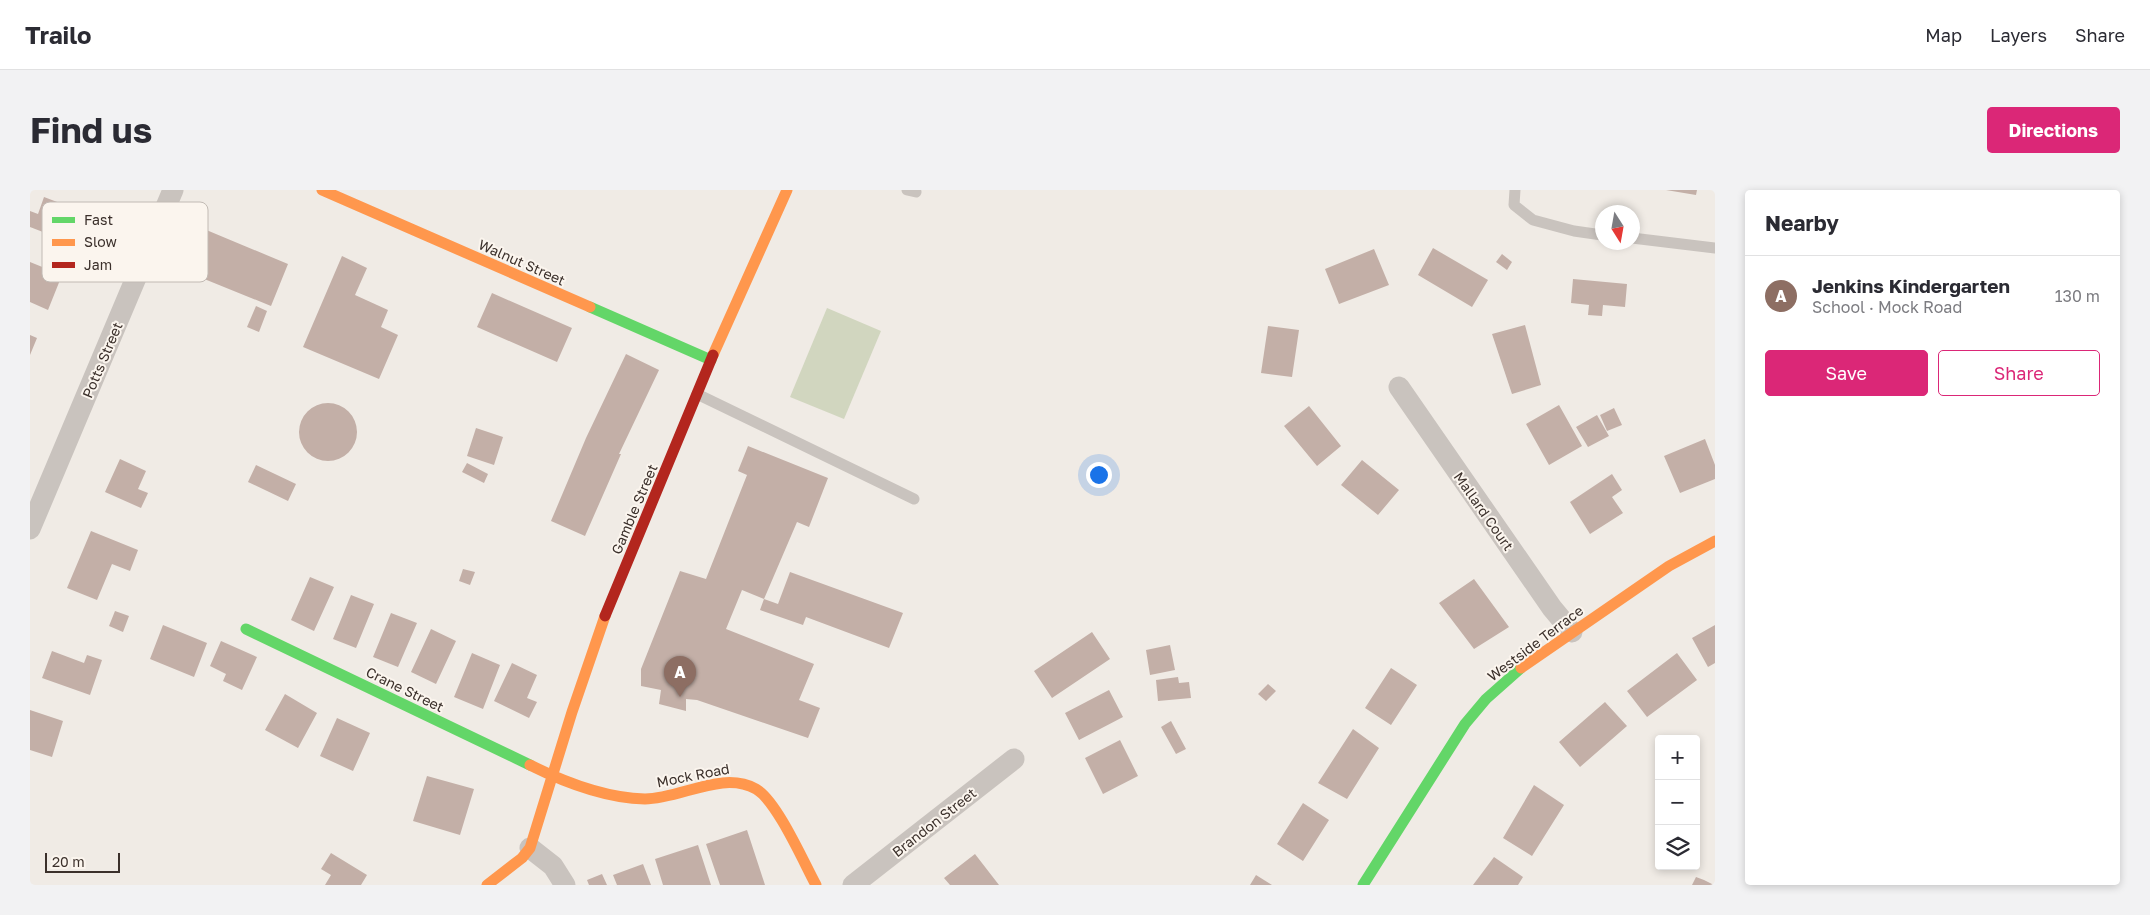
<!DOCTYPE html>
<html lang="en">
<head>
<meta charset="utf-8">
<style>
  :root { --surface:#fff; --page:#f2f2f3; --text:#2b2b33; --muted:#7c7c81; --line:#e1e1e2; --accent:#db2777 }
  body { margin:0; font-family:"Golos Text",sans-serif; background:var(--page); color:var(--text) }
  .controls { position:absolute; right:15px; bottom:15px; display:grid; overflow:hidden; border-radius:5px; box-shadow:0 2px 8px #0003 }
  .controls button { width:45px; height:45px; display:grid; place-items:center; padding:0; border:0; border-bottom:1px solid var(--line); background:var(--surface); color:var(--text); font:25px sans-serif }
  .compass { position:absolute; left:1565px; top:15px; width:45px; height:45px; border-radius:50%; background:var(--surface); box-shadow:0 2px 8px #0003; rotate:169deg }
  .scale { position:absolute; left:15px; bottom:12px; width:75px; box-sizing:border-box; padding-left:5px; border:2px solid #3b302b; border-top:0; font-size:14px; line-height:18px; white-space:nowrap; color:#3b302b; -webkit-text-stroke:4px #fbf5ee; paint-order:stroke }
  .you { position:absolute; left:1068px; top:284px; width:18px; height:18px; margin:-12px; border:4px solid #fff; border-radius:50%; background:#1a73e8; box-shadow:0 0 0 8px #1a73e833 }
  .badge { display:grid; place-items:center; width:32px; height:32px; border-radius:50%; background:var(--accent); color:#fff; font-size:16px; font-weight:700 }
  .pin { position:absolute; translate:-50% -41px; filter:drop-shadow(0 1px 2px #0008) }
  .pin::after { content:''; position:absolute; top:26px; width:18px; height:15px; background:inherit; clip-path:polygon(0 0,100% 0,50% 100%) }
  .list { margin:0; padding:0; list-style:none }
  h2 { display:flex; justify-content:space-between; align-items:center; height:65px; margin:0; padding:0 20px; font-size:21px }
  h2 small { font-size:16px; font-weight:400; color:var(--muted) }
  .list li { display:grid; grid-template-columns:32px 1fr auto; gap:15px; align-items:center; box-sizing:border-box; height:80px; padding:0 20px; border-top:1px solid var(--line) }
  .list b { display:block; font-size:19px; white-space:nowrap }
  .list p { margin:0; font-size:16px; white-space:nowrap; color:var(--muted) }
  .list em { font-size:16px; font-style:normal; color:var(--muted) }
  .actions { display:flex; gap:10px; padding:15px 20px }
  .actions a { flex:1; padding:11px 0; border:1px solid var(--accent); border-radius:5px; text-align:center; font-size:18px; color:var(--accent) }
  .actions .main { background:var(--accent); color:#fff }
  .icon { flex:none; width:28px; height:28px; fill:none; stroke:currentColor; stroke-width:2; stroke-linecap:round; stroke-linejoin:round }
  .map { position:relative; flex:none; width:1685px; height:695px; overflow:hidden; border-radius:5px }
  header { display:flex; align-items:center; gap:30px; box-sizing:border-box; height:70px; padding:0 25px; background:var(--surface); border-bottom:1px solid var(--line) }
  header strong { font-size:24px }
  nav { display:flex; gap:28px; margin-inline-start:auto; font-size:18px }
  .intro { display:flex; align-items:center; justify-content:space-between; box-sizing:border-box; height:120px; padding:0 30px }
  h1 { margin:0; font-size:35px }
  .button { padding:12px 22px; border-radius:5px; background:var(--accent); color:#fff; font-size:18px; font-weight:700 }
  main { display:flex; gap:30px; padding:0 30px }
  aside { flex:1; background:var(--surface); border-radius:5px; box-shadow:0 2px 8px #0003 }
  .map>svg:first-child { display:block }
  .green { fill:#d1d6bf }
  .building { fill:#c3afa7 }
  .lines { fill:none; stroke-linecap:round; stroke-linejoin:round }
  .lane { stroke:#c9c3be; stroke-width:11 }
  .street { stroke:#c9c3be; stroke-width:21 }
  .fast { stroke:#63d668; stroke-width:11 }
  .slow { stroke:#ff974d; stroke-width:11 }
  .jam { stroke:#b3261e; stroke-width:11 }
  .labels { text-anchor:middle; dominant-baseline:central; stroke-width:4; stroke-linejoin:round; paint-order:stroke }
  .street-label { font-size:14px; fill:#3b302b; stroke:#fbf5ee }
  .key { fill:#fbf5ee; stroke:#c1bab4; stroke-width:1 }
  .key-label { font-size:14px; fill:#3b302b }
</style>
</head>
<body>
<header>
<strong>Trailo</strong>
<nav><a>Map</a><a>Layers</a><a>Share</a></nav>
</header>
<div class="intro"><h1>Find us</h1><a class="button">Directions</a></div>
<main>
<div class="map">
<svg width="1685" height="695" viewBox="0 0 1685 695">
  <rect width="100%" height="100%" fill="#f0ebe5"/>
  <!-- green -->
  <path class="green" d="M797,118L851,141L814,229L760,207Z"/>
  <!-- building -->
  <path class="building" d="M1636,0H1667L1666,5Z
    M14,7L56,23L44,54L0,37V21L8,24Z
    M174,39L258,74L241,116L157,82Z
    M1403,58L1458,90L1442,117L1388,85Z
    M1344,59L1359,95L1309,114L1295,79Z
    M1472,64L1482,72L1477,80L1466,72Z
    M312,66L337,78L325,105L358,120L351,137L368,145L349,189L273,157Z
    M0,72L32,85L18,120L0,112Z
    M1543,89L1597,94L1595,117L1573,115L1572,126L1558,125L1559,115L1541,113Z
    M462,103L542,138L527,172L447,137Z
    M226,116L237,121L229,142L217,137Z
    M1495,135L1511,195L1482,204L1462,144Z
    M1238,136L1269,140L1262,187L1231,183Z
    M0,145L7,148L0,165Z
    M596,164L629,180L589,264H591L555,346L521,331L556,248Z
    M269 242a29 29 0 1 1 58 0a29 29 0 1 1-58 0Z
    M1529,215L1552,256L1519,275L1496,234Z
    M1279,216L1311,256L1287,276L1254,236Z
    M1584,218L1592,235L1577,241L1570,225Z
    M1567,225L1579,246L1558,257L1546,237Z
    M446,238L473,247L464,275L437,266Z
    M1675,249L1685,275V289L1650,303L1634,266Z
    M718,256L798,288L779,337L767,332L734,409L712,400L696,439L784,474L769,510L790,518L778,548L667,510L656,509V521L629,514L631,500L611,496V479L650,381L676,389L717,285L708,281Z
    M90,269L116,281L108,299L118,303L111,318L75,302Z
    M1332,270L1369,300L1348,325L1311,295Z
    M437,273L458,284L454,293L432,282Z
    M226,275L266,294L258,311L218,292Z
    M1582,284L1592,300L1582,307L1593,323L1560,344L1540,312Z
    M61,341L108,360L100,381L82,374L67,410L37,398Z
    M433,379L445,382L440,395L429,391Z
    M760,382L873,423L859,458L776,427L773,435L730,420L734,409L748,414Z
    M280,387L304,397L284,441L261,430Z
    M1444,389L1479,437L1444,459L1409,413Z
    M321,405L344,414L326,458L303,449Z
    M85,421L99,426L93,442L79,436Z
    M361,423L387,433L368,477L343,467Z
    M133,435L177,453L164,487L120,469Z
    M1685,435V473L1678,477L1662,448Z
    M401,439L426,451L406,494L381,482Z
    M1062,442L1080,469L1022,508L1004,481Z
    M191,451L227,467L212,500L193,491L196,484L180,476Z
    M1140,455L1145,480L1120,485L1116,460Z
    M22,461L54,473L57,465L72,470L60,505L12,488Z
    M442,463L470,475L453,519L424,507Z
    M1647,463L1667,490L1617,527L1597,501Z
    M482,473L507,485L497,508L507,512L499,528L464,511Z
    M1361,478L1387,495L1361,535L1335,518Z
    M1148,487L1149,493L1159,492L1161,508L1128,511L1126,490Z
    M1238,494L1246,501L1236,511L1228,504Z
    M1079,500L1093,527L1049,550L1035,523Z
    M255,504L287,523L268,558L235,540Z
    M1575,512L1597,536L1550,577L1529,552Z
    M0,520L33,531L22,567L0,560Z
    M307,528L340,543L323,581L290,566Z
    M1141,531L1156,559L1146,564L1131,537Z
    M1323,539L1349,558L1317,609L1288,593Z
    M1090,550L1108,586L1073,604L1055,568Z
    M397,586L444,599L430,645L383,631Z
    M1504,595L1534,615L1502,666L1473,648Z
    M1273,613L1299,630L1273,671L1247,654Z
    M717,640L735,695H690L676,654Z
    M668,655L681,695H633L625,669Z
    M301,663L337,685L331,695H295L301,685L291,679Z
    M945,664L969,695H920L914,688Z
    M1464,667L1493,687L1488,695H1443Z
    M613,674L621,695H587L583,685Z
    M572,684L577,695H559L557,690Z
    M1226,685L1242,695H1220Z
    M1666,687L1674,690L1684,695H1662Z"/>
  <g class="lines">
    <!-- lane -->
    <path class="lane" d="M877,0L886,2
      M1485,0L1484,15L1503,30L1544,41L1572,45
      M1602,48L1685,58
      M667,204L884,309"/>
    <!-- street -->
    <path class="street" d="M1369,197L1522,418L1542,442
      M0,339L143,0
      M500,658L523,676L535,695
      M823,695L984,569"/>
    <!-- fast -->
    <path class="fast" d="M560,117L681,170
      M216,439L500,575
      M1333,695L1435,534L1456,509L1491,478"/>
    <!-- slow -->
    <path class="slow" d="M292,0L560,117
      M683,165L757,0
      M1491,478L1639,376L1685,351
      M500,575C536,593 575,608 615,609C651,609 692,580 726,599C747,611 774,673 786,695
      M457,695L492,668L500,658L542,522L575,426"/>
    <!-- jam -->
    <path class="jam" d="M575,426L683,165"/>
  </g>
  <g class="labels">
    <!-- street labels -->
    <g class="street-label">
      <text transform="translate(492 72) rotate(24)">Walnut Street</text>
      <text transform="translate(72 170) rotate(-67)">Potts Street</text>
      <text transform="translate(604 319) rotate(-67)">Gamble Street</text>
      <text transform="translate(1454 321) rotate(55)">Mallard Court</text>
      <text transform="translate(1505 453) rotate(-37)">Westside Terrace</text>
      <text transform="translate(375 499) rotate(26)">Crane Street</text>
      <text transform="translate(663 585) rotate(-11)">Mock Road</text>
      <text transform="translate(904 632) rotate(-38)">Brandon Street</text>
    </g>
  </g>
  <!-- legend -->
  <rect x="12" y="12" width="166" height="80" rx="8" class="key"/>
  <rect x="22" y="27" width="23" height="6" fill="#63d668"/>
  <rect x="22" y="49" width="23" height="7" fill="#ff974d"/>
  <rect x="22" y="72" width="23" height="6" fill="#b3261e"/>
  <g class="key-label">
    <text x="54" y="35">Fast</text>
    <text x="54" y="57">Slow</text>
    <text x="54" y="80">Jam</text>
  </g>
</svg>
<div class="controls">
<button>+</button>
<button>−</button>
<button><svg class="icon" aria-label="layers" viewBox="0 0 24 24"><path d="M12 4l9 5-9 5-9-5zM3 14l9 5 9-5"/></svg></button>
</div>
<svg class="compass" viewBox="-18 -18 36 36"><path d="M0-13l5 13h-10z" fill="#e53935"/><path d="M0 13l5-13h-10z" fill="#7c7c81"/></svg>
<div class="scale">20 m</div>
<div class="you"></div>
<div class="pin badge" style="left:650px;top:507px;background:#8d6e63">A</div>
</div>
<aside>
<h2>Nearby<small></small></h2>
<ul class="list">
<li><span class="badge" style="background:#8d6e63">A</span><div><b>Jenkins Kindergarten</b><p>School · Mock Road</p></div><em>130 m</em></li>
</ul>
<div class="actions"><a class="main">Save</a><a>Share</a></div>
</aside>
</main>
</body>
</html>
